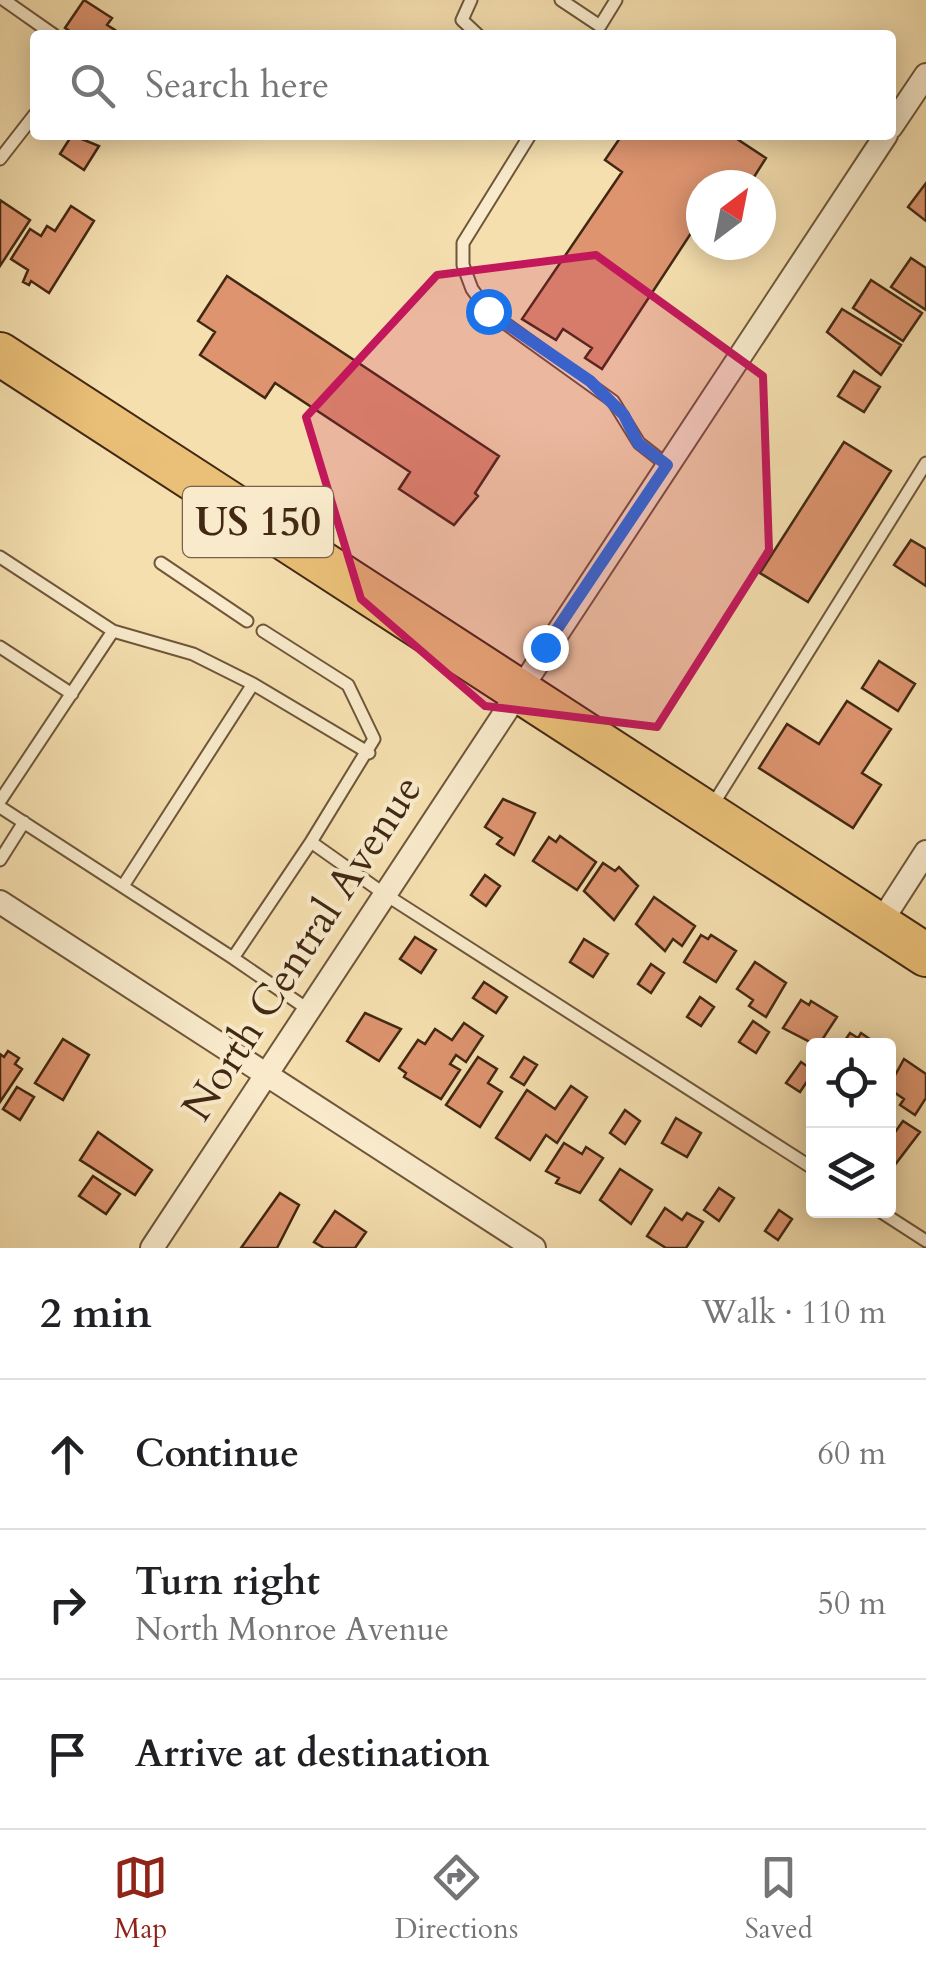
<!DOCTYPE html>
<html lang="en">
<head>
<meta charset="utf-8">
<style>
  :root { --surface:#fff; --page:#f6f6f6; --text:#202124; --muted:#757577; --line:#e0e0e0; --accent:#8f2418 }
  body { margin:0; font-family:Cardo,serif; background:var(--page); color:var(--text) }
  .controls { position:absolute; right:30px; bottom:30px; display:grid; overflow:hidden; border-radius:10px; box-shadow:0 5px 25px #0003 }
  .controls button { width:90px; height:90px; display:grid; place-items:center; padding:0; border:0; border-bottom:2px solid var(--line); background:var(--surface); color:var(--text); font:50px sans-serif }
  .compass { position:absolute; left:686px; top:170px; width:90px; height:90px; border-radius:50%; background:var(--surface); box-shadow:0 5px 25px #0003; rotate:32deg }
  .stop { position:absolute; width:30px; height:30px; margin:-22px; border:8px solid #1a73e8; border-radius:50%; background:#fff }
  .stop.end { background:#1a73e8; border-color:#fff; box-shadow:0 2px 10px #0008 }
  .list { margin:0; padding:0; list-style:none }
  h2 { display:flex; justify-content:space-between; align-items:center; height:130px; margin:0; padding:0 40px; font-size:42px }
  h2 small { font-size:32px; font-weight:400; color:var(--muted) }
  .list li { display:grid; grid-template-columns:65px 1fr auto; gap:30px; align-items:center; box-sizing:border-box; height:150px; padding:0 40px; border-top:2px solid var(--line) }
  .list b { display:block; font-size:38px; white-space:nowrap }
  .list p { margin:0; font-size:32px; white-space:nowrap; color:var(--muted) }
  .list em { font-size:32px; font-style:normal; color:var(--muted) }
  .icon { flex:none; width:55px; height:55px; fill:none; stroke:currentColor; stroke-width:2; stroke-linecap:round; stroke-linejoin:round }
  .map { position:relative; flex:none; width:926px; height:1248px; overflow:hidden }
  .search { position:absolute; background:var(--surface); box-shadow:0 5px 25px #0003; left:30px; right:30px; top:30px; height:110px; display:flex; align-items:center; gap:25px; box-sizing:border-box; padding:0 35px; border-radius:10px; color:var(--muted); font-size:38px }
  .sheet { height:580px; background:var(--surface) }
  nav { display:flex; justify-content:space-around; align-items:center; box-sizing:border-box; height:140px; border-top:2px solid var(--line); background:var(--surface); font-size:28px; color:var(--muted) }
  nav a { display:grid; justify-items:center; gap:5px }
  nav .on { color:var(--accent) }
  .map>svg:first-child { display:block }
  .building { fill:#dd946f; stroke:#422813; stroke-width:2.5 }
  .lines { fill:none; stroke-linecap:round; stroke-linejoin:round }
  .lane-casing { stroke:#6f563a; stroke-width:15 }
  .street-casing { stroke:#6f563a; stroke-width:26 }
  .highway-casing { stroke:#422813; stroke-width:46 }
  .lane { stroke:#f8eacb; stroke-width:11 }
  .street { stroke:#f8eacb; stroke-width:22 }
  .highway { stroke:#eac078; stroke-width:42 }
  .route { stroke:#1a73e8; stroke-width:12 }
  .marked { fill:#c2185b; fill-opacity:0.2; stroke:#c2185b; stroke-width:8; stroke-linejoin:round }
  .labels { text-anchor:middle; dominant-baseline:central; stroke-width:8; stroke-linejoin:round; paint-order:stroke }
  .shield { fill:#f8eacb; stroke:#79624a; stroke-width:2.5 }
  .shield-label { font-size:40px; font-weight:bold; fill:#422813 }
  .street-label { font-size:42px; fill:#422813; stroke:#f8eacb }
</style>
</head>
<body>
<div class="map">
<svg width="926" height="1248" viewBox="0 0 926 1248">
  <rect width="100%" height="100%" fill="#f5dfaf"/>
  <filter id="stains"><feTurbulence type="fractalNoise" baseFrequency=".002" numOctaves="4"/><feColorMatrix values="0 0 0 0 .2 0 0 0 0 .09 0 0 0 0 .02 0 0 0 .5 -.17"/></filter>
  <radialGradient id="worn" r=".72"><stop offset=".6" stop-color="#630" stop-opacity="0"/><stop offset="1" stop-color="#630" stop-opacity=".3"/></radialGradient>
  <!-- building -->
  <path class="building" d="M84,0L112,18L107,25L115,30L112,35H76L65,28Z
    M72,135L99,146L84,170L60,154Z
    M622,135H731L766,158L749,185H701V218L602,369L585,358L592,348L563,329L556,340L522,319L622,172L605,160Z
    M926,183V221L908,207Z
    M0,200L30,220L0,266Z
    M71,206L94,221L49,293L31,281L29,285L23,282L28,270L11,259L30,229L41,236L47,226L55,231Z
    M911,258L926,268V310L891,287Z
    M227,276L499,456L475,493L478,496L454,525L399,489L410,472L275,383L265,398L200,355L215,332L198,321Z
    M871,280L922,313L903,341L853,308Z
    M842,309L901,345L881,375L827,332Z
    M854,371L880,387L864,412L838,396Z
    M844,442L891,471L808,602L760,573Z
    M911,540L926,549V586L894,565Z
    M879,661L915,684L898,711L862,688Z
    M847,701L891,729L862,773L881,785L853,828L759,768L787,724L819,744Z
    M503,799L535,813L514,855L497,844L502,838L485,827Z
    M560,836L596,862L577,890L533,861L549,837L556,842Z
    M603,863L615,871L619,867L638,886L614,920L584,891Z
    M485,875L500,886L486,906L471,895Z
    M654,897L695,926L682,946L673,939L665,951L636,924Z
    M701,935L708,939L711,935L736,951L716,982L684,962Z
    M415,937L436,950L421,973L400,959Z
    M584,939L608,954L593,977L570,962Z
    M755,962L786,983L766,1017L749,1006L753,1000L737,989Z
    M651,964L664,973L651,993L638,984Z
    M484,982L507,997L496,1013L473,998Z
    M700,997L714,1007L701,1026L687,1017Z
    M801,1000L809,1005L811,1001L837,1017L818,1046L783,1028Z
    M365,1013L401,1029L379,1061L347,1041Z
    M753,1021L769,1032L756,1053L739,1042Z
    M464,1023L483,1036L466,1062L456,1055L450,1064L460,1070L441,1099L404,1077L406,1073L399,1068L418,1040L425,1044L435,1029L452,1040Z
    M850,1033L858,1038L861,1033L880,1046H841Z
    M63,1039L89,1055L63,1100L35,1083Z
    M8,1051L19,1058L15,1064L22,1069L0,1102V1054L4,1057Z
    M478,1057L497,1069L488,1083L502,1092L480,1127L446,1105Z
    M524,1057L537,1065L524,1085L511,1077Z
    M904,1059L926,1074V1098L915,1115L900,1105L904,1099L888,1088Z
    M801,1062L814,1071L800,1092L786,1083Z
    M571,1086L587,1097L557,1143L546,1135L530,1160L496,1138L527,1090L555,1109Z
    M17,1087L34,1097L20,1120L3,1109Z
    M625,1110L640,1121L625,1144L610,1133Z
    M676,1118L701,1133L687,1157L662,1143Z
    M903,1121L920,1132L894,1166L888,1162V1142Z
    M98,1132L152,1170L135,1195L80,1160Z
    M564,1143L582,1154L586,1147L603,1158L580,1193L556,1183L559,1178L546,1171Z
    M620,1169L652,1190L631,1224L600,1200Z
    M93,1176L120,1194L106,1214L79,1196Z
    M719,1188L734,1198L719,1221L704,1210Z
    M280,1193L299,1205L277,1248H241Z
    M665,1208L682,1220L687,1213L703,1222L686,1248H666L647,1236Z
    M779,1210L792,1219L778,1240L765,1231Z
    M335,1211L366,1232L355,1248H324L314,1242Z"/>
  <g class="lines">
    <!-- lane casing -->
    <g class="lane-casing">
      <path id="lane" d="M4,0L54,35
        M471,0L462,20L478,35
        M561,0L600,26L616,0
        M530,135L463,243V265L472,289L488,311L613,401L639,443L667,465
        M0,159L35,114
        M0,557L113,631L0,801
        M161,563L247,621
        M113,631L193,654L253,684L123,886
        M263,631L348,685L374,739L311,842
        M0,647L72,694
        M253,684L369,753
        M712,806L926,463
        M0,807L233,958
        M0,860L24,822
        M306,1008L233,958L311,842L383,893L814,1169
        M878,1210L926,1241"/>
    </g>
    <!-- street casing -->
    <g class="street-casing">
      <path id="street" d="M891,127L926,75
        M0,902L534,1248
        M879,925L926,852
        M152,1248L886,135"/>
    </g>
    <!-- highway casing -->
    <g class="highway-casing">
      <path id="highway" d="M0,354L926,955"/>
    </g>
    <!-- lane -->
    <use href="#lane" class="lane"/>
    <!-- street -->
    <use href="#street" class="street"/>
    <!-- highway -->
    <use href="#highway" class="highway"/>
  </g>
  <g class="lines">
    <!-- route -->
    <path class="route" d="M488,311L590,381L624,415L638,443L667,465L545,647"/>
  </g>
  <!-- marked area -->
  <path class="marked" d="M596,255L763,376L769,550L657,727L485,706L361,599L306,417L437,275Z"/>
  <g class="labels">
    <!-- shield labels -->
    <rect class="shield" x="183" y="487" width="150" height="70" rx="8"/>
    <g class="shield-label">
      <text x="258" y="522">US 150</text>
    </g>
    <!-- street labels -->
    <g class="street-label">
      <text transform="translate(302 948) rotate(-57)">North Central Avenue</text>
    </g>
  </g>
  <rect width="100%" height="100%" filter="url(#stains)"/>
  <rect width="100%" height="100%" fill="url(#worn)"/>
</svg>
<div class="controls">
<button><svg class="icon" aria-label="locate" viewBox="0 0 24 24"><circle cx="12" cy="12" r="6"/><path d="M12 2v4M12 18v4M2 12h4M18 12h4"/></svg></button>
<button><svg class="icon" aria-label="layers" viewBox="0 0 24 24"><path d="M12 4l9 5-9 5-9-5zM3 14l9 5 9-5"/></svg></button>
</div>
<svg class="compass" viewBox="-18 -18 36 36"><path d="M0-13l5 13h-10z" fill="#e53935"/><path d="M0 13l5-13h-10z" fill="#757577"/></svg>
<div class="stop" style="left:488px;top:311px"></div>
<div class="stop end" style="left:545px;top:647px"></div>
<div class="search"><svg class="icon" aria-label="search" viewBox="0 0 24 24"><circle cx="10" cy="10" r="6"/><path d="M15 15l6 6"/></svg>Search here</div>
</div>
<section class="sheet">
<h2>2 min<small>Walk · 110 m</small></h2>
<ul class="list">
<li><svg class="icon" aria-label="ahead" viewBox="0 0 24 24"><path d="M12 20V5M6 11l6-6 6 6"/></svg><div><b>Continue</b></div><em>60 m</em></li>
<li><svg class="icon" aria-label="right" viewBox="0 0 24 24"><path d="M7 20v-9h11M14 6l5 5-5 5"/></svg><div><b>Turn right</b><p>North Monroe Avenue</p></div><em>50 m</em></li>
<li><svg class="icon" aria-label="arrive" viewBox="0 0 24 24"><path d="M6 21V4h12l-3 4 3 4H6"/></svg><div><b>Arrive at destination</b></div></li>
</ul>
</section>
<nav>
<a class="on"><svg class="icon" aria-label="map" viewBox="0 0 24 24"><path d="M3 6l6-2 6 2 6-2v14l-6 2-6-2-6 2zM9 4v14M15 6v14"/></svg>Map</a>
<a><svg class="icon" aria-label="directions" viewBox="0 0 24 24"><path d="M12 3l9 9-9 9-9-9zM9 14v-3h6M13 9l2 2-2 2"/></svg>Directions</a>
<a><svg class="icon" aria-label="saved" viewBox="0 0 24 24"><path d="M7 4h10v16l-5-4-5 4z"/></svg>Saved</a>
</nav>
</body>
</html>
